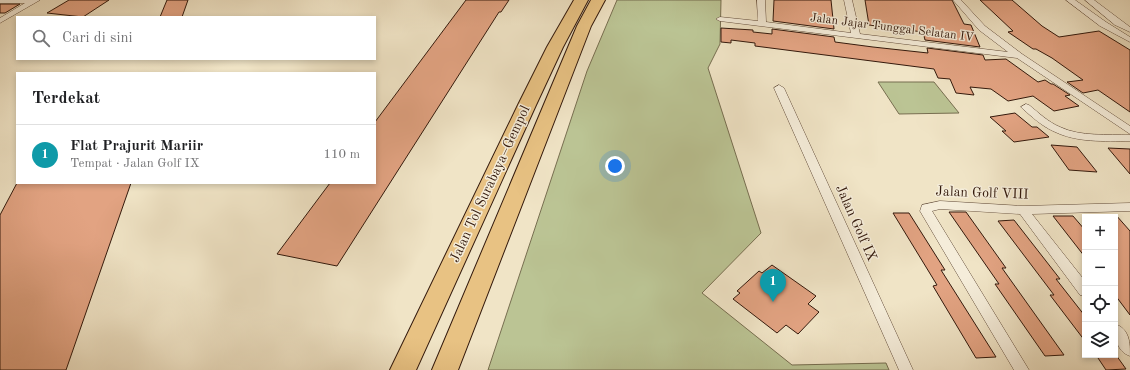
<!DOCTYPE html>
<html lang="id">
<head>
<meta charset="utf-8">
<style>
  :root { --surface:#fff; --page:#f2f2f2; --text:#202124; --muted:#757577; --line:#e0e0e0; --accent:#ea580c }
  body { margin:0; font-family:"Old Standard TT",serif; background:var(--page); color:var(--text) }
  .controls { position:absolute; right:12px; bottom:12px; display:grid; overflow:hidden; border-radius:0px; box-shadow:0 2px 6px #0003 }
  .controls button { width:36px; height:36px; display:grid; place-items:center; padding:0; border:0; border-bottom:1px solid var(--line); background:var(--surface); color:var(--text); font:20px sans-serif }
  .you { position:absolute; left:615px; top:166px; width:14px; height:14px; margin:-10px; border:3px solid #fff; border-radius:50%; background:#1a73e8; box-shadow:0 0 0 6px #1a73e833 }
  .badge { display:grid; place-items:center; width:26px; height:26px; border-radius:50%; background:var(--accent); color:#fff; font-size:13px; font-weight:700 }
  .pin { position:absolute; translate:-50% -33px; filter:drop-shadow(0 1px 2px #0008) }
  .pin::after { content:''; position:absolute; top:21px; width:14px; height:12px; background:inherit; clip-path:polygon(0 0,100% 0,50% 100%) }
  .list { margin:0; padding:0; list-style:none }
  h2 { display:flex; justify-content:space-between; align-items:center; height:52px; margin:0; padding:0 16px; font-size:17px }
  h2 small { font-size:13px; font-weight:400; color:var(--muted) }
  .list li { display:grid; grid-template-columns:26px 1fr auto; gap:12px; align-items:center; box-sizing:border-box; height:60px; padding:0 16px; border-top:1px solid var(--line) }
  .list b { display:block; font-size:15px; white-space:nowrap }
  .list p { margin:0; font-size:13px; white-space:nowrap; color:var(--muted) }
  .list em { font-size:13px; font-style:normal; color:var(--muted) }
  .icon { flex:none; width:22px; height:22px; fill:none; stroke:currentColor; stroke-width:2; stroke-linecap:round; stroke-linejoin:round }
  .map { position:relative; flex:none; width:1130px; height:370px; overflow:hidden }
  .search { position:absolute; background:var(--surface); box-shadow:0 2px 6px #0003; left:16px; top:16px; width:360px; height:44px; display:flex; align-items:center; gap:10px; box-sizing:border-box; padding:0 14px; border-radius:0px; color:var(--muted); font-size:15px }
  .panel { position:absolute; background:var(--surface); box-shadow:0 2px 6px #0003; left:16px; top:72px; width:360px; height:112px; border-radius:0px }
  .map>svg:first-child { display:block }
  .green { fill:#bbc494; stroke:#776e50 }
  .building { fill:#e2a382; stroke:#33190c }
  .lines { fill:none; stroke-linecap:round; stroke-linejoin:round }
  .minor-casing { stroke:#624c3a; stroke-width:1 }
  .motorway-casing { stroke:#33190c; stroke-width:2 }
  .minor { fill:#f5edda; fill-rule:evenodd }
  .motorway { fill:#e8c283; fill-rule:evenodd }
  .labels { text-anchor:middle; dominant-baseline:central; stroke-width:3; stroke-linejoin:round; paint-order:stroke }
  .far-street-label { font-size:12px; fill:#33190c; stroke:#f5edda }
  .street-label { font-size:14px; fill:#33190c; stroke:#f5edda }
</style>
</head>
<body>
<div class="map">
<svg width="1130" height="370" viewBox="0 0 1130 370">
  <rect width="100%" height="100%" fill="#f0e4c6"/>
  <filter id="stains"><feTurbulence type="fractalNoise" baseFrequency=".005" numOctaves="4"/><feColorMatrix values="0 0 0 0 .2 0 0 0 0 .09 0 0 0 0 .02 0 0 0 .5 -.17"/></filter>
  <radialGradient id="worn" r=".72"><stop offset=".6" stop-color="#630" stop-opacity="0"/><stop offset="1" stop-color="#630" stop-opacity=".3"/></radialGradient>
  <!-- green -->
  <path class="green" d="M617,0H721L720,44L708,68L761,233L702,293L792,365L886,363L889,370H488L587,71Z
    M878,82H934L959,113L899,114Z"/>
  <!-- building -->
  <path class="building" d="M69,0H109L83,17L47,13Z
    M167,0H188L182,17H160Z
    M466,0H509L501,12H499L337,266L277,254L330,183H375V122Z
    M774,0H831L834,29L773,21Z
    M865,0H952L964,24L971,25L980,47L925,40L923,32L869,25Z
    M980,0H1012L1042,26L1059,37L1099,31L1130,50V112L1098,90L1083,93L1067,82L1083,80L1052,58L1036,49H1033L1008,32L1013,31Z
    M0,4H20L5,13H0Z
    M721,28L753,30V32L772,34V29L834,37L835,42L873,47L928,53L927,48L983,55L985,60L1006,59L1038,82L1045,80L1051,84H1053L1070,95L1065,96L1079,106L1054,111L1033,96L1008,101L991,89L970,87L974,95L956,93L950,79L938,78L934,69L755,46V43L731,40V43L721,42Z
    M1015,113L1032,127H1037L1049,137L1014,142L1002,131H1006L990,117Z
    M1051,145L1077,147L1097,172L1069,170Z
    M1108,148L1130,149V174Z
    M17,183H131L66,370H0V215Z
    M949,212H966L1006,268H1002L1064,355L1045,356L995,284H999Z
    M893,213H909L945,270H941L996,357L976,358L933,286L937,285Z
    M1115,214L1130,231V315L1115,295Z
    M1053,216H1073L1085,230V257Z
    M1014,220L1060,279H1056L1085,316V341L1050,295H1054L998,221Z
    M772,265L816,296L808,304L819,312L798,334L786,325L777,333L733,299L740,293L737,291L759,271L762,273Z
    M1096,355H1116L1126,369L1106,370Z"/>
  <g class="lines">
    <!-- minor casing -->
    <g class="minor-casing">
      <path id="minor" d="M0,0H40L0,23V18L25,3H0Z
        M757,0H765L766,22L851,33L844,0H852L860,34L1008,52L979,30L953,0H961L985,26L1022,54L1130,126V134L1017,58L720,21L716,19L720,17L758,21Z
        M1066,0H1075L1106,22L1130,37V42L1100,26Z
        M1085,0H1094L1130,27V32L1115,25Z
        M779,85L784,88L913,370H899L774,88Z
        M1026,104L1029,105C1039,113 1048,122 1060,127C1081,137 1107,134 1130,135V141C1104,141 1077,143 1053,131C1042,126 1032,117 1023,109L1021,107Z
        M940,201L1023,206L1130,203V211L1032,214L1085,281V296L1080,295L1020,214L940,209L932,211L1029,370H1014L920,211L922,205Z
        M1115,324C1130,329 1130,343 1130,356C1116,351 1115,337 1115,324Z"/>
    </g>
    <!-- motorway casing -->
    <g class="motorway-casing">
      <path id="motorway" d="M574,0H588L563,47L536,105L416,370H390L518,105L547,47Z
        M591,0H605L591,26L458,370H432L577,26Z"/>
    </g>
    <!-- minor -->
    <use href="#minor" class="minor"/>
    <!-- motorway -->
    <use href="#motorway" class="motorway"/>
  </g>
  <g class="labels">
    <!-- far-street labels -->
    <g class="far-street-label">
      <text transform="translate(892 28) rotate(7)">Jalan Jajar Tunggal Selatan IV</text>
    </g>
    <!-- street labels -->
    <g class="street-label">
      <text transform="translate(490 184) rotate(-65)">Jalan Tol Surabaya–Gempol</text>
      <text transform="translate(982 193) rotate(2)">Jalan Golf VIII</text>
      <text transform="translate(856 223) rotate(66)">Jalan Golf IX</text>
    </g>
  </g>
  <rect width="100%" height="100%" filter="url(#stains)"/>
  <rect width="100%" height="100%" fill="url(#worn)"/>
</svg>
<div class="controls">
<button>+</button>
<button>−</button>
<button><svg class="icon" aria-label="locate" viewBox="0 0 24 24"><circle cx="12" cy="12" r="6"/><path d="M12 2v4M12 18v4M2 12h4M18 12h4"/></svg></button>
<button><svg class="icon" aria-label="layers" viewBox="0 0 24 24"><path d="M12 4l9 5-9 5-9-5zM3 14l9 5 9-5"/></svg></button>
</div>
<div class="you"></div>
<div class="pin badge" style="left:773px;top:302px;background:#0f9aa8">1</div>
<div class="search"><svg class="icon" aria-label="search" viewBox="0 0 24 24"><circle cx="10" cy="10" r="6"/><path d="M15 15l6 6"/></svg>Cari di sini</div>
<section class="panel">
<h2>Terdekat<small></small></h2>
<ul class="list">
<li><span class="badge" style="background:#0f9aa8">1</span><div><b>Flat Prajurit Mariir</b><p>Tempat · Jalan Golf IX</p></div><em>110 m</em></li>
</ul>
</section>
</div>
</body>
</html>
